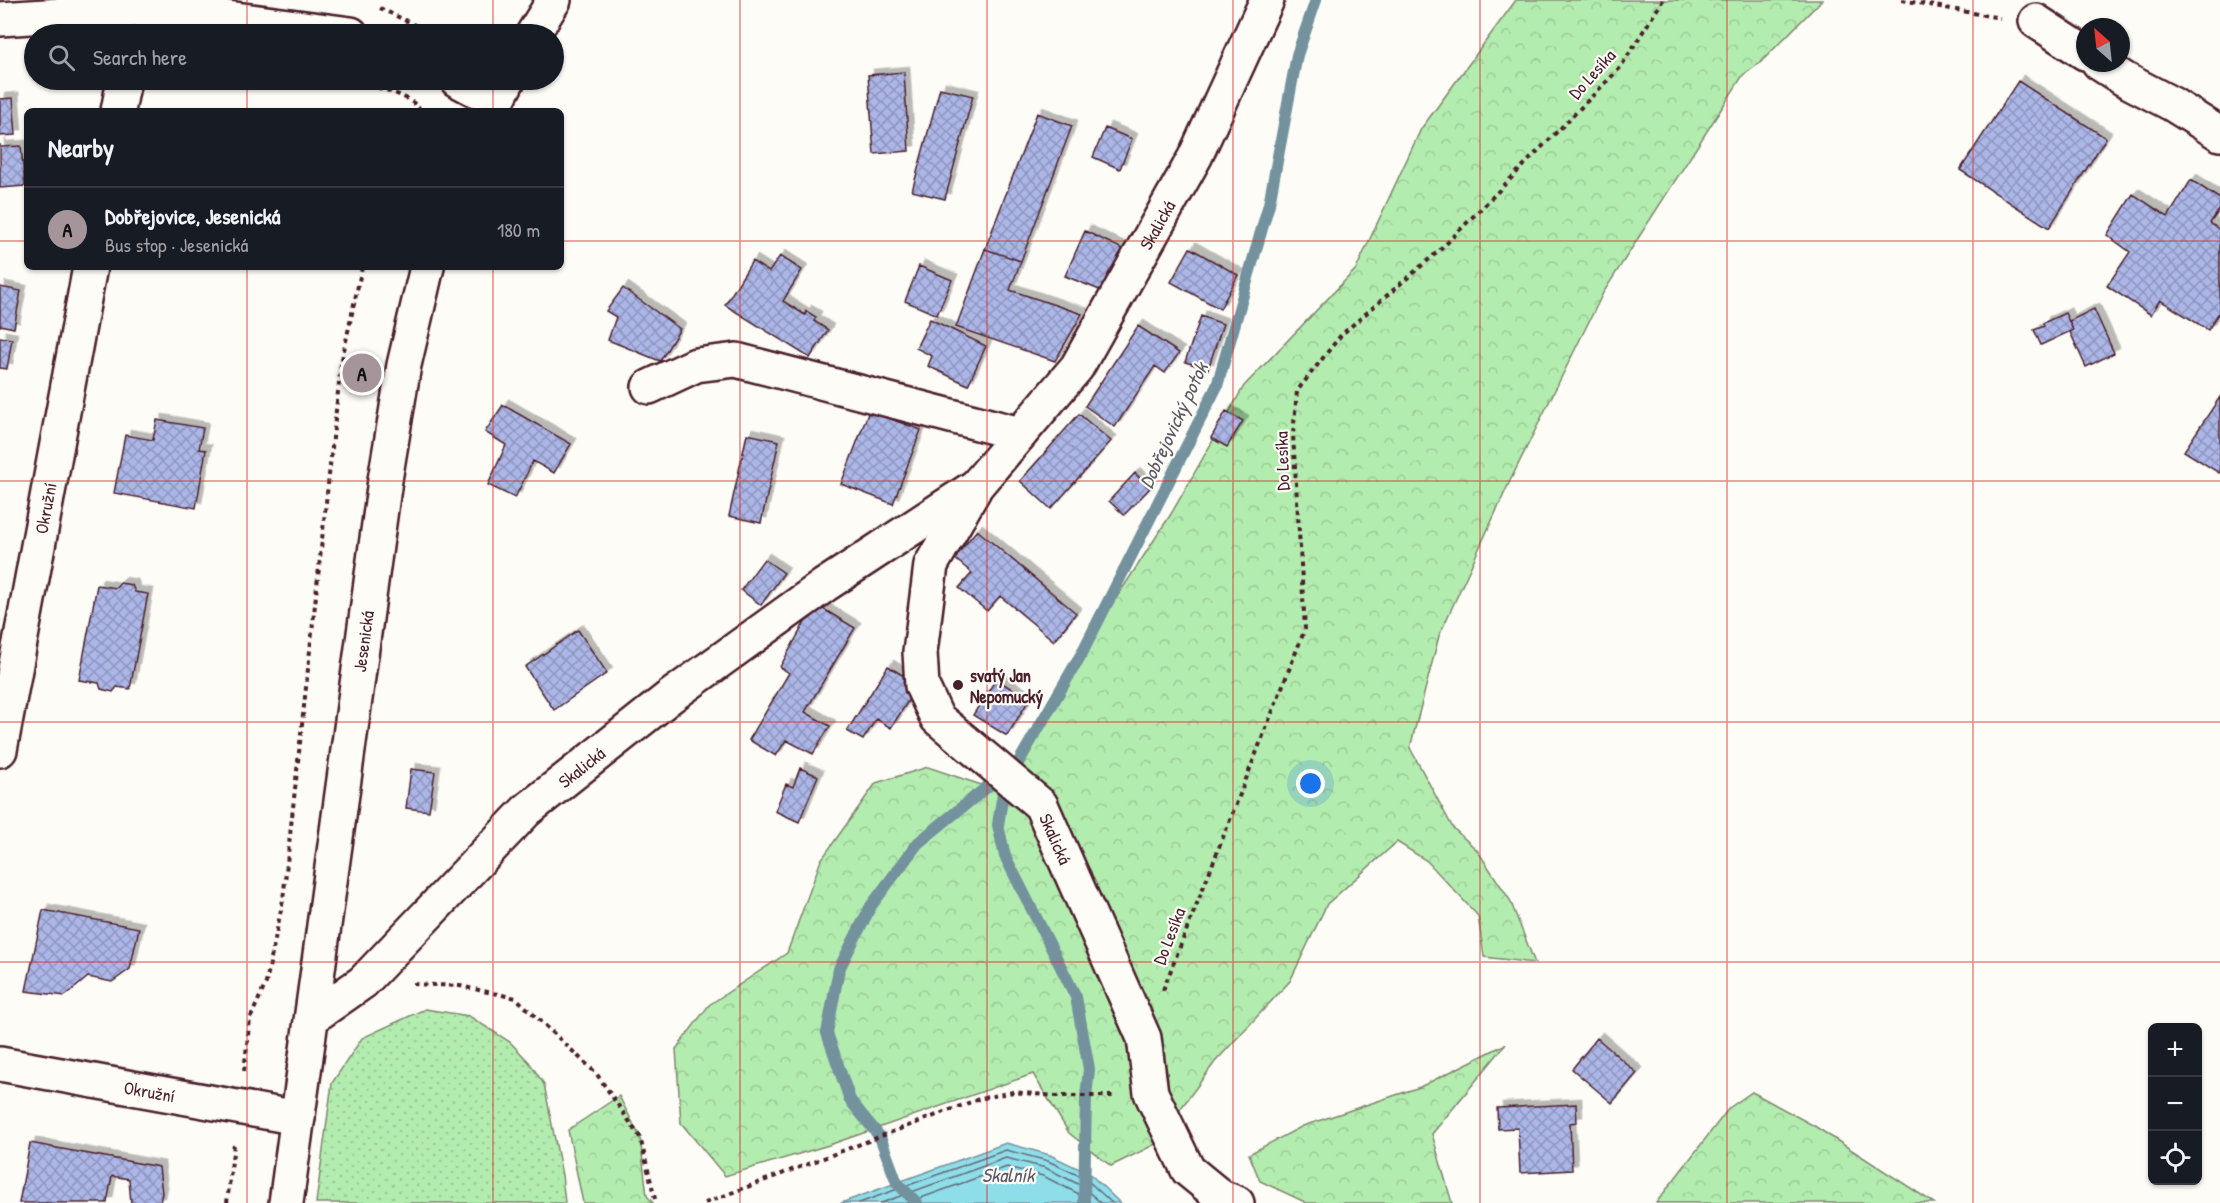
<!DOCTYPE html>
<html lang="en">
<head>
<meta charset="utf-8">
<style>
  :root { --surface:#171b24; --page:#20242c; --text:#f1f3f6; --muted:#9ea1a6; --line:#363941; --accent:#a6949b }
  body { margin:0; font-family:"Patrick Hand",sans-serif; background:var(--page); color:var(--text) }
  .controls { position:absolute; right:18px; bottom:18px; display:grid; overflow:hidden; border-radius:9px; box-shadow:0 2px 4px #0004 }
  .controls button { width:54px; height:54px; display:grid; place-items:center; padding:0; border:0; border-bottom:2px solid var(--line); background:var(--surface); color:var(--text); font:30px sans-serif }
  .compass { position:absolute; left:2076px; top:18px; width:54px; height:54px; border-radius:50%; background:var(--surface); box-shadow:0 2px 4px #0004; rotate:333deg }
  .you { position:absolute; left:1311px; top:784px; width:21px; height:21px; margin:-15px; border:4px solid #fff; border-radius:50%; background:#1a73e8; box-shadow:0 0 0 9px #1a73e833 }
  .badge { display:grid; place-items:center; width:39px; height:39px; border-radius:50%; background:var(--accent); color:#111; font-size:20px; font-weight:700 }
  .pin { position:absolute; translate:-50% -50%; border:3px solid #fff; box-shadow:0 2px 6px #0006 }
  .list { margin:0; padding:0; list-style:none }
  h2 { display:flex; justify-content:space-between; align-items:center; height:78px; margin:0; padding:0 24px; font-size:26px }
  h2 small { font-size:20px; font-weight:400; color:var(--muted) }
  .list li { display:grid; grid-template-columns:39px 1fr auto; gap:18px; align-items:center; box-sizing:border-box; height:84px; padding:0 24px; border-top:2px solid var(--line) }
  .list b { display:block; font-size:22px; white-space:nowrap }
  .list p { margin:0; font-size:20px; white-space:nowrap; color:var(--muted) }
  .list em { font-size:20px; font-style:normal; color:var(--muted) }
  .icon { flex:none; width:33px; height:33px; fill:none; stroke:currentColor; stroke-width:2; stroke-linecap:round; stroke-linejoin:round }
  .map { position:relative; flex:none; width:2220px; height:1203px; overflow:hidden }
  .search { position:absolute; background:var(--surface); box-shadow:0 2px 4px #0004; left:24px; top:24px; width:540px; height:66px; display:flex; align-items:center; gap:15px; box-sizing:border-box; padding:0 21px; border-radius:33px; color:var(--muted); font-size:22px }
  .panel { position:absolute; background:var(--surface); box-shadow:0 2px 4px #0004; left:24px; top:108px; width:540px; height:162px; border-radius:9px }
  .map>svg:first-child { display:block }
  .grass { fill:url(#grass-dots); stroke:#7e866d; stroke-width:1.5 }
  .forest { fill:url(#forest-crowns); stroke:#7e866d; stroke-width:1.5 }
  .water { fill:#8edeea; stroke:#73929e; stroke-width:1.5 }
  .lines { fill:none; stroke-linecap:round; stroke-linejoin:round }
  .shore { stroke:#656b77; stroke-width:1.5 }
  .stream { stroke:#73929e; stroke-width:12 }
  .building { fill:url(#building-cross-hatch); stroke:#4a1f2b; stroke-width:1.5; filter:url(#shadow) }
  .street-casing { stroke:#4a1f2b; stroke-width:38 }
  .secondary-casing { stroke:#4a1f2b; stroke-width:38 }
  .path { stroke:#4a1f2b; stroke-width:4; stroke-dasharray:4.5 4.5; stroke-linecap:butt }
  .street { stroke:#fdfcf7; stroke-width:33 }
  .secondary { stroke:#fdfcf7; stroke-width:33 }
  .grid { fill:none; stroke:#d62828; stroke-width:1.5; stroke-opacity:0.55 }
  .poi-dot { fill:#4a1f2b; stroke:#fdfcf7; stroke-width:2 }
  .labels { text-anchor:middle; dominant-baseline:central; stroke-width:4.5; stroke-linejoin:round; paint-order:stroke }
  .street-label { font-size:18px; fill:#4a1f2b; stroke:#fdfcf7 }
  .poi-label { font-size:18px; font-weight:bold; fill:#4a1f2b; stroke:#fdfcf7; text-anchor:start }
  .water-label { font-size:20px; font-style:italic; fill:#5e5864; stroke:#fdfcf7 }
</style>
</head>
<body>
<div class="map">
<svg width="2220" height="1203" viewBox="0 0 2220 1203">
  <defs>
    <pattern id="grass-dots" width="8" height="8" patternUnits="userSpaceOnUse" patternTransform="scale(1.5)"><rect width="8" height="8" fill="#b3ecaf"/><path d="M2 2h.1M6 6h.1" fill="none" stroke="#9bca97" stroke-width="1.8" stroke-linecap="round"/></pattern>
    <pattern id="forest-crowns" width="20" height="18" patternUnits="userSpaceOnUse" patternTransform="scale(1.5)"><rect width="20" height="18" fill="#b3ecaf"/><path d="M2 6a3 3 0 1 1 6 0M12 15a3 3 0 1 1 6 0" fill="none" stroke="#9bca97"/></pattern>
    <pattern id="building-cross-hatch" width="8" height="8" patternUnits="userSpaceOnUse" patternTransform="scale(1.5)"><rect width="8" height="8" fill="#acb7e8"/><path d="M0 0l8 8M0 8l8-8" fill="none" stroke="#8e94bc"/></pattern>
    <filter id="shadow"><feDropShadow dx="5.5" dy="-5.5" stdDeviation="0" flood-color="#0004"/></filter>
  </defs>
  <rect width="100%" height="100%" fill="#fdfcf7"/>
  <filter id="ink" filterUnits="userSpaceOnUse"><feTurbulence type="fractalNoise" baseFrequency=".0167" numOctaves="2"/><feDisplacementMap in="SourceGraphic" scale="12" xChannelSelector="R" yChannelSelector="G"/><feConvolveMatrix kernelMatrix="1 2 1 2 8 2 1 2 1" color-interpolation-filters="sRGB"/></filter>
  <g filter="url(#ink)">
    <!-- grass -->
    <path class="grass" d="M425,1009L469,1016L510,1042L529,1062L544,1084L562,1175L565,1203H316L332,1083L362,1038Z"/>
    <!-- forest -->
    <path class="forest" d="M1516,0H1822L1760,63L1743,75L1603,293L1510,481L1439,636L1410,748L1453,828L1477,850L1510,900L1535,963L1484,957L1478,916L1427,861L1397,842L1327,904L1290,981L1215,1062L1154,1145L1111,1166L1069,1133L1033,1074L829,1145L725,1176L681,1123L676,1049L709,1005L787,953L821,860L876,783L928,767L1008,794L1053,695L1171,514L1244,386L1356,269L1421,129Z
      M1506,1044L1432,1134L1452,1203H1307L1260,1181L1249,1154L1303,1126L1420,1087Z
      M1752,1092L1816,1127L1934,1203H1656L1729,1108Z
      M619,1096L640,1137L647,1196L653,1203H583L568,1130Z"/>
    <!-- water -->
    <path class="water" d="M1006,1143L1050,1155L1090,1174L1120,1203H841Z"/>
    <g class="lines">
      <!-- shore -->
      <path class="shore" d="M859,1203L1006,1150L1048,1161L1086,1179L1112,1203
        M881,1203L1006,1158L1046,1168L1082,1186L1101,1203
        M907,1203L1007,1167L1043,1176L1077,1193L1087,1203"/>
      <!-- stream -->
      <path class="stream" d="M1014,770L1082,653L1217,386L1269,204L1297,55L1316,0
        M1003,793L998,825L1005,856L1076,997L1089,1069L1086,1097L1084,1203
        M917,1203L897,1183L880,1137L850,1100L827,1033L839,969L871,906L918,843L987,787"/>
    </g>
    <!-- building -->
    <path class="building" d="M904,72L909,151L874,154L868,75Z
      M2018,81L2106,138L2049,228L1960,170Z
      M940,88L973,96L945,199L912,191Z
      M13,98L16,135L0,136V99Z
      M1037,113L1072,126L1021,261L985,249Z
      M1105,128L1132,139L1120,169L1093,157Z
      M0,144V147L21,146L25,186L0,188Z
      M2191,180L2220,199V209L2210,223L2220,230V311L2208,330L2160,300L2151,315L2107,286L2130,252L2107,235L2133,194L2168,217Z
      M1085,231L1127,251L1107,293L1065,276Z
      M1190,248L1238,275L1220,309L1171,282Z
      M985,249L1021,261L1010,290L1082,314L1055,361L956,327Z
      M780,256L802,270L783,301L805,315L806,311L816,317L814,321L828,330L810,358L725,305L752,261L769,272Z
      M919,266L952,280L937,315L905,301Z
      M0,287L21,291L14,328L0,325V327Z
      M623,288L680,329L660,361L608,340L616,317L606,311Z
      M2094,309L2114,353L2086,367L2070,332L2073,330L2069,321Z
      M2065,313L2073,330L2041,345L2034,330L2044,326L2043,323Z
      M1201,316L1223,324L1208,369L1185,362Z
      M930,319L986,346L968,385L928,366L932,356L916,348Z
      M1138,326L1179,353L1165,373L1155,366L1115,427L1085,406Z
      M0,337L12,339L7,369L0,368Z
      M2220,397V471L2219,473L2184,451Z
      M503,405L571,444L554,473L533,461L515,498L488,485L506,445L485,432Z
      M869,411L921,430L893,504L841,484Z
      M1226,411L1243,421L1227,447L1211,438Z
      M1079,414L1111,441L1051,509L1020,481Z
      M157,420L203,428L199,449L206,450L196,508L114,493L125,435L153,440Z
      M747,434L779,441L761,523L729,516Z
      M1135,473L1150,488L1124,515L1109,501Z
      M977,530L1076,613L1054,641L1000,596L987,611L959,588L972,573L954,558Z
      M764,559L784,573L761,605L741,590Z
      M120,583L132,585L135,592L148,594L130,689L117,687L113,692L101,689L99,683L79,680L97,585L116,588Z
      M815,604L855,628L805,712L830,726L813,754L786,740L776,756L749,740L789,673L780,667Z
      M578,630L607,673L554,710L525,667Z
      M888,666L918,685L891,728L876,719L863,740L847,731Z
      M996,679L1029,700L1007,736L973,715Z
      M800,768L818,776L799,822L775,811L786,784L793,787Z
      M411,769L435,772L429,811L406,808Z
      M43,910L139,928L130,969L112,982L88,977L65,996L26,991Z
      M1597,1038L1637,1073L1612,1103L1572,1069Z
      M1576,1104L1577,1122L1570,1123L1572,1170L1520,1173L1518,1128L1498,1129L1497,1108Z
      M30,1143L159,1167L162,1193L160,1203H131L129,1179L112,1176L107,1203H19Z"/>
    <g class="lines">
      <!-- street casing -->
      <g class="street-casing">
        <g id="street">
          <path d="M0,19L137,10L212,16L351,34"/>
          <path d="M2036,21L2085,53"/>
          <path d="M2099,63L2124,79L2172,104L2220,134"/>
          <path d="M457,80L497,101"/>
          <path d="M118,111L124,80"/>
          <path d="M649,387L696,365L736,360L1020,434"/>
          <path id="s1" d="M974,490L931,565L920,652L922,686L937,718L1041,805L1144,1038L1151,1093L1188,1170L1221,1197L1237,1203"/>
          <path id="s2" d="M0,750L90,267"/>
          <path id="s3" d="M313,1017L363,982L527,810L671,696L825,585L976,486L1077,367L1195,157L1267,0"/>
          <path id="s4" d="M0,1064L298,1118"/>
        </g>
      </g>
      <!-- secondary casing -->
      <g class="secondary-casing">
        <g id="secondary">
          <path d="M533,34L554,0"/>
          <path d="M492,111L508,80"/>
          <path id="s5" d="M286,1203L385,480L404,365L427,267"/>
        </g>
      </g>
      <!-- path -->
      <path class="path" d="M1902,0L2000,18
        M380,8L433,34
        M487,34L496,26
        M343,80C362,83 411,93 421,111
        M413,984L460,986L516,998L596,1073L640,1137L656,1203
        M1163,990L1305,629L1293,435L1297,391L1341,335L1441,249L1620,68L1663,0
        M244,1071L250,1019L266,983L283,900L341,364L362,267
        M227,1203L234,1144
        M705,1203L979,1099L1013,1092L1056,1096H1116"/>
      <!-- street -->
      <use href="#street" class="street"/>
      <!-- secondary -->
      <use href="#secondary" class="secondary"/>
    </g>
  </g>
  <!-- grid -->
  <path class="grid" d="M247,0V34M493,0V34M740,0V1203M987,0V1203M1233,0V1203M1480,0V1203M1727,0V1203M1973,0V1203M247,80V111M493,80V111M0,241H27M561,241H2220M247,267V1203M493,267V1203M0,481H2220M0,722H2220M0,962H2220"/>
  <!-- markers -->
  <circle class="poi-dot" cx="958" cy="685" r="6"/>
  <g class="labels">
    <!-- street labels -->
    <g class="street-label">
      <text transform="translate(1592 74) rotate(-48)">Do Lesíka</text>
      <text stroke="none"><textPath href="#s3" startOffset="1172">Skalická</textPath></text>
      <text transform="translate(1282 461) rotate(-92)">Do Lesíka</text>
      <text stroke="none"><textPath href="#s2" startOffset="246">Okružní</textPath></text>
      <text stroke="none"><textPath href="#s5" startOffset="567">Jesenická</textPath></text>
      <text stroke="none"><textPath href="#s3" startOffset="368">Skalická</textPath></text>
      <text stroke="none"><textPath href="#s1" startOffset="416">Skalická</textPath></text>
      <text transform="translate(1169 936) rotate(-69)">Do Lesíka</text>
      <text stroke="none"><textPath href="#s4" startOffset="152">Okružní</textPath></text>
    </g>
    <!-- poi labels -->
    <g class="poi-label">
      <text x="970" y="675">svatý Jan<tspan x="970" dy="21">Nepomucký</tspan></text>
    </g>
    <!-- water labels -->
    <g class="water-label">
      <text transform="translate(1173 425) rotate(-65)">Dobřejovický potok</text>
      <text x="1008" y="1174">Skalník</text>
    </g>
  </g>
</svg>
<div class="controls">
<button>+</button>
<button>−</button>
<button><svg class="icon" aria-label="locate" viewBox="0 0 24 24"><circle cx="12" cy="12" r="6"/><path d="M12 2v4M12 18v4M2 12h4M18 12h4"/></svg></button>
</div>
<svg class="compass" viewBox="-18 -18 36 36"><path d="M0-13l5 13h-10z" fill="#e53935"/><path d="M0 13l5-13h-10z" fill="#9ea1a6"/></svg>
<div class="you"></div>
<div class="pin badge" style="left:362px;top:373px">A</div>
<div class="search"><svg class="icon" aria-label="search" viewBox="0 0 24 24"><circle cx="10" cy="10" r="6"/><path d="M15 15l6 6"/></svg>Search here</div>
<section class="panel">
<h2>Nearby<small></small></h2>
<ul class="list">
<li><span class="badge">A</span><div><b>Dobřejovice, Jesenická</b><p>Bus stop · Jesenická</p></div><em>180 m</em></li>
</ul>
</section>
</div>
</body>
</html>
